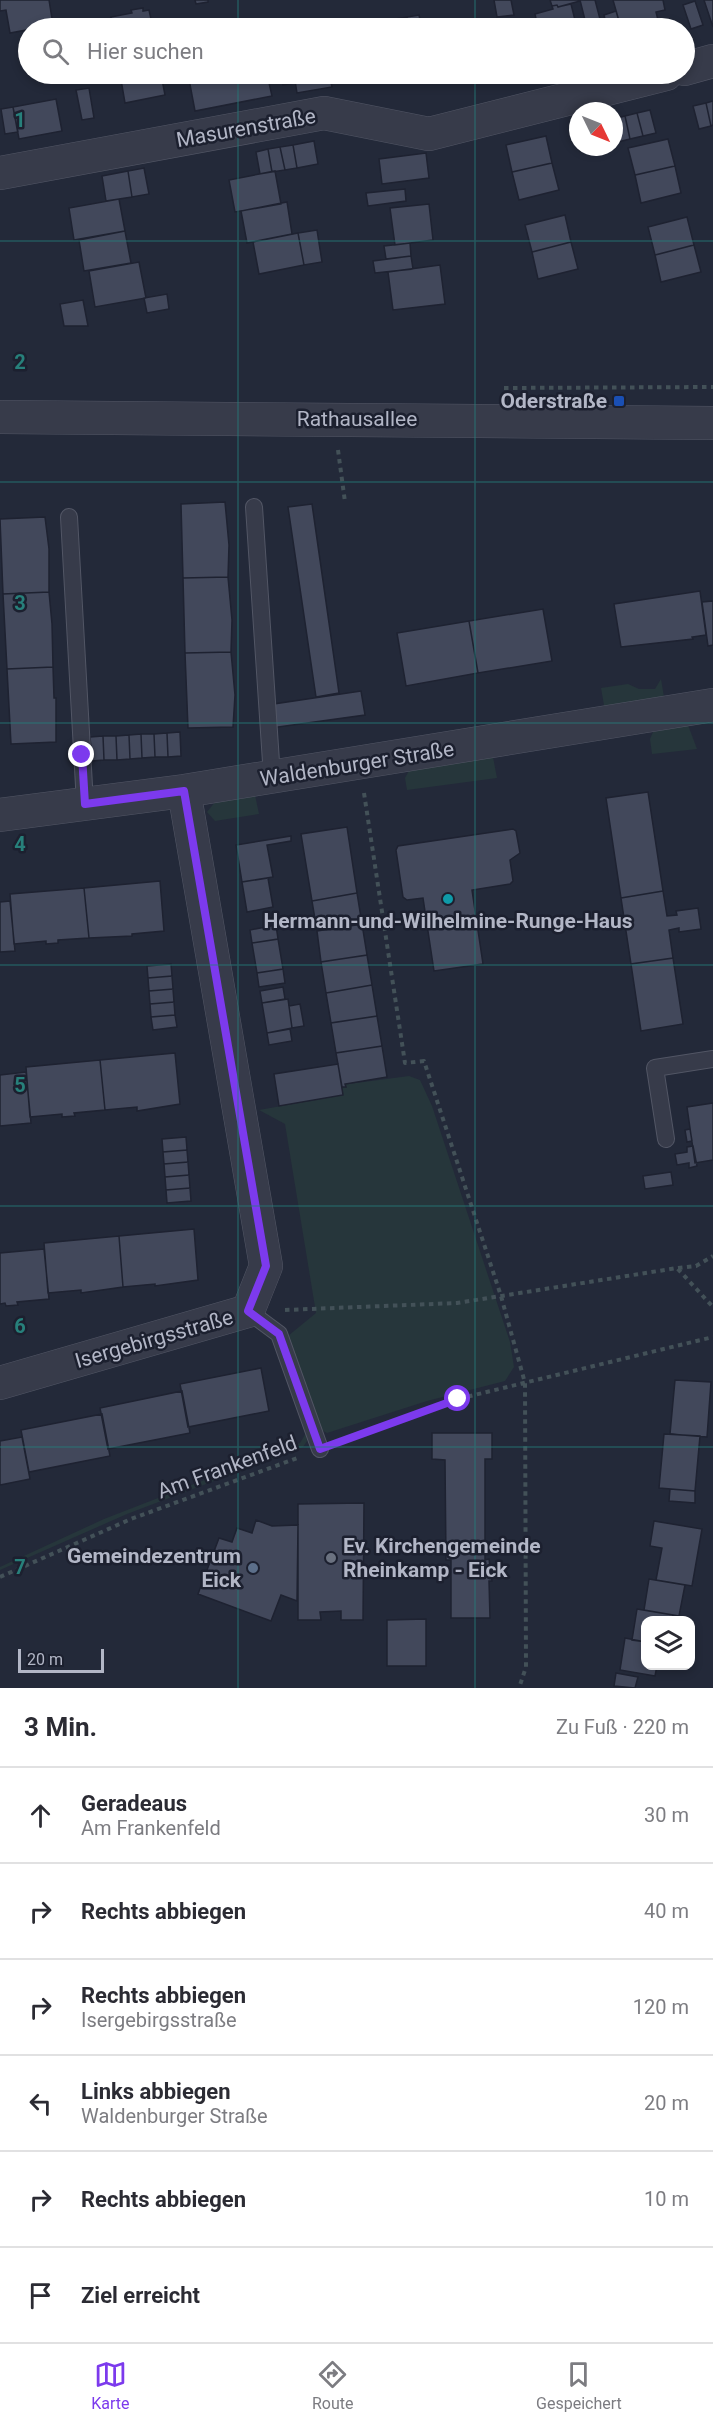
<!DOCTYPE html>
<html lang="de">
<head>
<meta charset="utf-8">
<style>
  :root { --surface:#fff; --page:#f2f2f3; --text:#2b2b33; --muted:#7c7c81; --line:#e1e1e2; --accent:#7c3aed }
  body { margin:0; font-family:Roboto,sans-serif; background:var(--page); color:var(--text) }
  .controls { position:absolute; right:18px; bottom:18px; display:grid; overflow:hidden; border-radius:12px; box-shadow:0 3px 9px #0003 }
  .controls button { width:54px; height:54px; display:grid; place-items:center; padding:0; border:0; border-bottom:2px solid var(--line); background:var(--surface); color:var(--text); font:30px sans-serif }
  .compass { position:absolute; left:569px; top:102px; width:54px; height:54px; border-radius:50%; background:var(--surface); box-shadow:0 3px 9px #0003; rotate:133deg }
  .scale { position:absolute; left:18px; bottom:15px; width:86px; box-sizing:border-box; padding-left:6px; border:3px solid #b2b6c6; border-top:0; font-size:16px; line-height:21px; white-space:nowrap; color:#b2b6c6; -webkit-text-stroke:4px #1c202f; paint-order:stroke }
  .stop { position:absolute; width:18px; height:18px; margin:-14px; border:4px solid #7c3aed; border-radius:50%; background:#fff }
  .stop.end { background:#7c3aed; border-color:#fff; box-shadow:0 2px 6px #0008 }
  .list { margin:0; padding:0; list-style:none }
  h2 { display:flex; justify-content:space-between; align-items:center; height:78px; margin:0; padding:0 24px; font-size:26px }
  h2 small { font-size:20px; font-weight:400; color:var(--muted) }
  .list li { display:grid; grid-template-columns:39px 1fr auto; gap:18px; align-items:center; box-sizing:border-box; height:96px; padding:0 24px; border-top:2px solid var(--line) }
  .list b { display:block; font-size:22px; white-space:nowrap }
  .list p { margin:0; font-size:20px; white-space:nowrap; color:var(--muted) }
  .list em { font-size:20px; font-style:normal; color:var(--muted) }
  .icon { flex:none; width:33px; height:33px; fill:none; stroke:currentColor; stroke-width:2; stroke-linecap:round; stroke-linejoin:round }
  .map { position:relative; flex:none; width:713px; height:1688px; overflow:hidden }
  .search { position:absolute; background:var(--surface); box-shadow:0 3px 9px #0003; left:18px; right:18px; top:18px; height:66px; display:flex; align-items:center; gap:15px; box-sizing:border-box; padding:0 21px; border-radius:33px; color:var(--muted); font-size:22px }
  .sheet { height:654px; background:var(--surface) }
  nav { display:flex; justify-content:space-around; align-items:center; box-sizing:border-box; height:84px; border-top:2px solid var(--line); background:var(--surface); font-size:16px; color:var(--muted) }
  nav a { display:grid; justify-items:center; gap:3px }
  nav .on { color:var(--accent) }
  .map>svg:first-child { display:block }
  .green { fill:#26363b }
  .building { fill:#42485b; stroke:#1e2231; stroke-width:1.5 }
  .lines { fill:none; stroke-linecap:round; stroke-linejoin:round }
  .service-casing { stroke:#525665; stroke-width:18 }
  .minor-casing { stroke:#525665; stroke-width:34 }
  .tertiary-casing { stroke:#525665; stroke-width:34 }
  .path { stroke:#435158; stroke-width:4; stroke-dasharray:4.5 4.5; stroke-linecap:butt }
  .service { stroke:#373b4a; stroke-width:16 }
  .minor { stroke:#373b4a; stroke-width:33 }
  .tertiary { stroke:#373b4a; stroke-width:33 }
  .route { stroke:#7c3aed; stroke-width:8 }
  .grid { fill:none; stroke:#27807b; stroke-width:1.5; stroke-opacity:0.55 }
  .transit-dot { fill:#1a4fb4; stroke:#1c202f; stroke-width:2 }
  .culture-dot { fill:#0f9aa8; stroke:#1c202f; stroke-width:2 }
  .worship-dot { fill:#6b7280; stroke:#1c202f; stroke-width:2 }
  .service-dot { fill:#5c6f8a; stroke:#1c202f; stroke-width:2 }
  .labels { text-anchor:middle; dominant-baseline:central; stroke-width:5; stroke-linejoin:round; paint-order:stroke }
  .street-label { font-size:21px; fill:#b2b6c6; stroke:#1c202f }
  .poi-label { font-size:21px; font-weight:bold; fill:#b2b6c6; stroke:#1c202f; text-anchor:end }
  .grid-label { font-size:20px; text-anchor:middle; font-weight:bold; fill:#27807b; stroke:#1c202f; stroke-width:5; stroke-linejoin:round; paint-order:stroke }
</style>
</head>
<body>
<div class="map">
<svg width="713" height="1688" viewBox="0 0 713 1688">
  <rect width="100%" height="100%" fill="#232939"/>
  <!-- green -->
  <path class="green" d="M661,679L664,697L605,711L601,688L628,684L639,689H655Z
    M688,725L697,749L652,754L650,739L653,732Z
    M493,757L497,778L407,790L405,778L410,769Z
    M255,795L259,814L215,821L207,812L215,802Z
    M409,1076L420,1080L432,1106L510,1342L514,1367L505,1381L427,1401L327,1433L320,1429L288,1336L316,1313L285,1124L259,1110L343,1095L341,1085Z
    M306,1433L307,1441L303,1447L127,1514L0,1570V1567L104,1519L300,1443Z"/>
  <!-- building -->
  <path class="building" d="M0,0H49L53,25L10,33L6,10L0,11Z
    M195,0H208V2L196,4Z
    M494,0H511L514,15L497,17Z
    M550,0H580V1L558,7L557,5L552,6Z
    M580,0H595L600,19L586,24Z
    M613,0H663L665,10L656,12L660,28H621Z
    M704,0H713V27Z
    M695,1L703,25L691,29L683,5Z
    M571,4L577,28H538L535,14L553,9L552,6L557,5L558,7Z
    M143,8V11L149,10L153,28H112L111,17L132,13L131,10Z
    M616,11L621,28H607L604,15Z
    M419,15L422,28H409L407,17Z
    M407,17L409,28H378L377,22Z
    M499,21L500,28H452V27Z
    M377,22L378,28H347V27Z
    M347,23V28H335L334,25Z
    M120,74H161L165,95L125,103Z
    M162,74H175L176,79L164,82Z
    M175,74H188L189,77L176,79Z
    M188,74H267L272,96L195,111Z
    M281,74H294L295,83L283,85Z
    M294,74H329L332,87L297,93Z
    M356,74H386V77L357,83Z
    M386,74H408L386,77Z
    M89,88L94,118L82,120L76,90Z
    M56,99L62,131L19,139L13,107Z
    M713,101V125L711,126L706,103Z
    M706,103L711,126L699,129L693,106Z
    M13,107L18,132L5,134L1,109Z
    M650,110L656,133L643,136L637,113Z
    M637,113L643,136L630,139L625,116Z
    M625,116L630,139L618,142L614,119Z
    M614,126L618,142L614,143Z
    M546,136L552,163L512,172L506,145Z
    M668,139L675,166L635,175L628,148Z
    M314,141L318,164L297,168L293,145Z
    M293,145L297,168L285,170L280,147Z
    M280,147L285,170L272,172L268,149Z
    M579,147H593V148L580,151Z
    M268,149L272,172L260,174L256,152Z
    M426,153L429,178L382,184L379,159Z
    M552,163L559,190L519,200L512,172Z
    M675,166L681,193L641,203L635,175Z
    M144,168L149,194L132,197L128,171Z
    M128,171L132,197L106,201L102,176Z
    M275,171L281,204L235,212L229,180Z
    M405,189L406,201L368,206L366,193Z
    M119,199L125,231L74,240L69,208Z
    M287,202L292,234L247,243L241,211Z
    M429,204L433,240L395,245L390,208Z
    M565,215L571,242L532,252L525,225Z
    M687,217L694,245L655,255L648,227Z
    M317,230L322,262L304,265L298,233Z
    M125,231L131,263L84,271L79,240Z
    M298,233L304,265L259,274L253,242Z
    M571,242L578,269L538,279L532,252Z
    M410,243L411,256L386,259L384,246Z
    M694,245L701,272L661,282L655,255Z
    M411,256L413,269L375,273L373,261Z
    M139,262L146,298L95,307L89,271Z
    M440,265L445,304L393,310L388,272Z
    M167,294L169,309L147,313L144,298Z
    M83,300L88,326H64L60,304Z
    M225,502L229,545L228,577L183,578L181,504Z
    M312,504L339,693L316,697L288,507Z
    M45,517L49,549V592L3,594L0,519Z
    M228,577L232,620L231,652L185,653L183,578Z
    M700,591L706,635L692,637L693,639L621,647L614,604Z
    M49,592L52,624L53,667L7,669L3,594Z
    M713,601V645L708,646L702,602Z
    M543,609L552,661L478,673L469,621Z
    M469,621L478,673L406,686L397,633Z
    M231,652L235,695L233,727L188,728L185,653Z
    M53,667L54,698H56V742L11,744L7,669Z
    M361,691L365,715L271,728L267,705Z
    M180,732L181,756L168,757L167,733Z
    M167,733L168,757H155L154,734Z
    M141,734H154L155,757L142,758Z
    M141,734L142,758L130,759L129,735Z
    M129,735L130,759L117,760L116,736Z
    M103,736L104,760L92,761L90,737Z
    M103,736H116L117,760H104Z
    M648,792L663,891L621,898L606,798Z
    M347,827L357,893L312,901L301,834Z
    M513,829L516,831L520,853L510,860L513,881L510,884L472,890L483,964L434,971L423,898L407,900L403,897L396,850L398,846Z
    M291,836V841L267,845L273,877L242,882L236,845Z
    M268,878L273,907L247,912L242,882Z
    M160,881L164,931L132,934V936L89,938L84,888Z
    M84,888L89,938L58,940V943L46,944V941L14,944L10,894Z
    M663,891L667,916L677,915L676,911L698,908L701,929L679,932V928L669,930L673,958L631,964L621,898Z
    M357,893L362,924L317,931L312,901Z
    M10,901L15,951L0,952V902Z
    M362,924L367,955L321,962L317,931Z
    M276,925L278,939L252,943L250,930Z
    M278,939L283,969L257,973L252,943Z
    M367,955L372,985L326,993L321,962Z
    M673,958L683,1024L641,1031L631,964Z
    M171,964L172,976L148,978L147,966Z
    M283,969L285,983L259,987L257,973Z
    M172,976L173,989L149,991L148,978Z
    M372,985L377,1016L331,1023L326,993Z
    M283,987L285,999L262,1003L260,991Z
    M173,989L174,1002L150,1004L149,991Z
    M288,999L292,1028L267,1033L262,1003Z
    M174,1002L175,1015L151,1017L150,1004Z
    M300,1004L304,1026L292,1028L289,1006Z
    M175,1015L177,1027L153,1030L151,1017Z
    M377,1016L382,1046L336,1053L331,1023Z
    M290,1029L292,1041L269,1045L267,1033Z
    M382,1046L387,1077L345,1084L346,1087H342L336,1053Z
    M175,1053L180,1104L137,1111V1107L105,1110L100,1060Z
    M100,1060L105,1110L74,1113L75,1116L62,1117V1114L30,1117L26,1067Z
    M338,1064L343,1095L279,1106L274,1074Z
    M26,1072L31,1123L0,1126V1075Z
    M713,1103V1160L695,1163L687,1107Z
    M690,1129L692,1141L687,1142L685,1130Z
    M186,1137L187,1150L163,1152L162,1139Z
    M693,1146L697,1166L689,1168V1163L677,1165L675,1154L687,1152V1147Z
    M187,1150L188,1162L164,1164L163,1152Z
    M188,1162L189,1175L165,1177L164,1164Z
    M671,1172L673,1185L645,1189L643,1176Z
    M189,1175L190,1188L166,1190L165,1177Z
    M190,1188L191,1201L167,1203L166,1190Z
    M194,1229L198,1280L155,1286V1284L123,1287L119,1236Z
    M119,1236L123,1287L81,1293V1290L48,1293L44,1243Z
    M44,1249L49,1299L17,1302L18,1305L6,1306L5,1303L0,1304V1253Z
    M261,1368L269,1411L188,1427L180,1384Z
    M675,1380L711,1382L707,1437L670,1434Z
    M182,1391L190,1433L108,1449L100,1408Z
    M102,1414L110,1456L29,1472L21,1430Z
    M432,1433H492V1459H485V1560L489,1559L492,1581H489L490,1618H451V1560H446L445,1460L432,1459Z
    M664,1434L700,1436L695,1491L659,1488Z
    M22,1437L30,1479L0,1485V1441Z
    M670,1489L695,1491V1503L669,1501Z
    M364,1503L363,1620H341V1611L320,1612L321,1620H298V1504Z
    M256,1520L272,1526L298,1525L297,1601L281,1595L271,1621L198,1594L219,1538L232,1542L237,1528L252,1533Z
    M654,1521L702,1529L692,1586L656,1580L662,1548L650,1546Z
    M649,1579L685,1585L679,1616L644,1610Z
    M637,1609L673,1615L672,1620H646V1642L632,1640Z
    M426,1619V1666H387V1620Z
    M625,1638L646,1642V1666H657L655,1676L620,1670Z
    M616,1673L638,1677L635,1688L614,1686Z"/>
  <g class="lines">
    <!-- service casing -->
    <g class="service-casing">
      <path id="service" d="M254,507L272,777
        M69,517L85,804
        M666,1139L655,1068L713,1059
        M248,1311L279,1334L320,1449"/>
    </g>
    <!-- minor casing -->
    <g class="minor-casing">
      <path id="minor" d="M684,69L713,61
        M0,173L324,113L429,134L666,74
        M0,815L184,791L713,705
        M0,1383L248,1311L266,1266L184,791"/>
    </g>
    <!-- tertiary casing -->
    <g class="tertiary-casing">
      <path id="tertiary" d="M0,417L713,423"/>
    </g>
    <!-- path -->
    <path class="path" d="M504,388L713,387
      M338,450L345,502
      M364,793L405,1063L424,1061L501,1296L525,1383L526,1667L519,1688
      M678,1268L696,1266L713,1256
      M285,1310L457,1303L677,1268L713,1307
      M341,1442L458,1399L713,1337
      M0,1577L131,1519L300,1457"/>
    <!-- service -->
    <use href="#service" class="service"/>
    <!-- minor -->
    <use href="#minor" class="minor"/>
    <!-- tertiary -->
    <use href="#tertiary" class="tertiary"/>
  </g>
  <g class="lines">
    <!-- route -->
    <path class="route" d="M82,755L85,804L184,791L266,1266L248,1311L279,1334L320,1449L458,1399"/>
  </g>
  <!-- grid -->
  <path class="grid" d="M238,0V28M475,0V28M238,74V1688M475,74V1688M0,241H713M0,482H713M0,723H713M0,965H713M0,1206H713M0,1447H713"/>
  <!-- markers -->
  <rect class="transit-dot" x="613" y="395" width="12" height="12" rx="3"/>
  <circle class="culture-dot" cx="448" cy="899" r="6"/>
  <circle class="worship-dot" cx="331" cy="1558" r="6"/>
  <circle class="service-dot" cx="253" cy="1568" r="6"/>
  <g class="labels">
    <!-- street labels -->
    <g class="street-label">
      <text transform="translate(246 128) rotate(-10)">Masurenstraße</text>
      <text x="357" y="419">Rathausallee</text>
      <text transform="translate(357 764) rotate(-9)">Waldenburger Straße</text>
      <text transform="translate(154 1339) rotate(-16)">Isergebirgsstraße</text>
      <text transform="translate(227 1467) rotate(-20)">Am Frankenfeld</text>
    </g>
    <!-- poi labels -->
    <g class="poi-label">
      <text x="607" y="401">Oderstraße</text>
      <text x="448" y="921" text-anchor="middle">Hermann-und-Wilhelmine-Runge-Haus</text>
      <text x="343" y="1546" text-anchor="start">Ev. Kirchengemeinde<tspan x="343" dy="24">Rheinkamp - Eick</tspan></text>
      <text x="241" y="1556">Gemeindezentrum<tspan x="241" dy="24">Eick</tspan></text>
    </g>
  </g>
  <g class="grid-label">
    <text x="20" y="127">1</text>
    <text x="20" y="369">2</text>
    <text x="20" y="610">3</text>
    <text x="20" y="851">4</text>
    <text x="20" y="1092">5</text>
    <text x="20" y="1333">6</text>
    <text x="20" y="1574">7</text>
  </g>
</svg>
<div class="controls">
<button><svg class="icon" aria-label="layers" viewBox="0 0 24 24"><path d="M12 4l9 5-9 5-9-5zM3 14l9 5 9-5"/></svg></button>
</div>
<svg class="compass" viewBox="-18 -18 36 36"><path d="M0-13l5 13h-10z" fill="#e53935"/><path d="M0 13l5-13h-10z" fill="#7c7c81"/></svg>
<div class="scale">20 m</div>
<div class="stop" style="left:458px;top:1399px"></div>
<div class="stop end" style="left:82px;top:755px"></div>
<div class="search"><svg class="icon" aria-label="search" viewBox="0 0 24 24"><circle cx="10" cy="10" r="6"/><path d="M15 15l6 6"/></svg>Hier suchen</div>
</div>
<section class="sheet">
<h2>3 Min.<small>Zu Fuß · 220 m</small></h2>
<ul class="list">
<li><svg class="icon" aria-label="ahead" viewBox="0 0 24 24"><path d="M12 20V5M6 11l6-6 6 6"/></svg><div><b>Geradeaus</b><p>Am Frankenfeld</p></div><em>30 m</em></li>
<li><svg class="icon" aria-label="right" viewBox="0 0 24 24"><path d="M7 20v-9h11M14 6l5 5-5 5"/></svg><div><b>Rechts abbiegen</b></div><em>40 m</em></li>
<li><svg class="icon" aria-label="right" viewBox="0 0 24 24"><path d="M7 20v-9h11M14 6l5 5-5 5"/></svg><div><b>Rechts abbiegen</b><p>Isergebirgsstraße</p></div><em>120 m</em></li>
<li><svg class="icon" aria-label="left" viewBox="0 0 24 24"><path d="M17 20v-9H6M10 6l-5 5 5 5"/></svg><div><b>Links abbiegen</b><p>Waldenburger Straße</p></div><em>20 m</em></li>
<li><svg class="icon" aria-label="right" viewBox="0 0 24 24"><path d="M7 20v-9h11M14 6l5 5-5 5"/></svg><div><b>Rechts abbiegen</b></div><em>10 m</em></li>
<li><svg class="icon" aria-label="arrive" viewBox="0 0 24 24"><path d="M6 21V4h12l-3 4 3 4H6"/></svg><div><b>Ziel erreicht</b></div></li>
</ul>
</section>
<nav>
<a class="on"><svg class="icon" aria-label="map" viewBox="0 0 24 24"><path d="M3 6l6-2 6 2 6-2v14l-6 2-6-2-6 2zM9 4v14M15 6v14"/></svg>Karte</a>
<a><svg class="icon" aria-label="directions" viewBox="0 0 24 24"><path d="M12 3l9 9-9 9-9-9zM9 14v-3h6M13 9l2 2-2 2"/></svg>Route</a>
<a><svg class="icon" aria-label="saved" viewBox="0 0 24 24"><path d="M7 4h10v16l-5-4-5 4z"/></svg>Gespeichert</a>
</nav>
</body>
</html>
